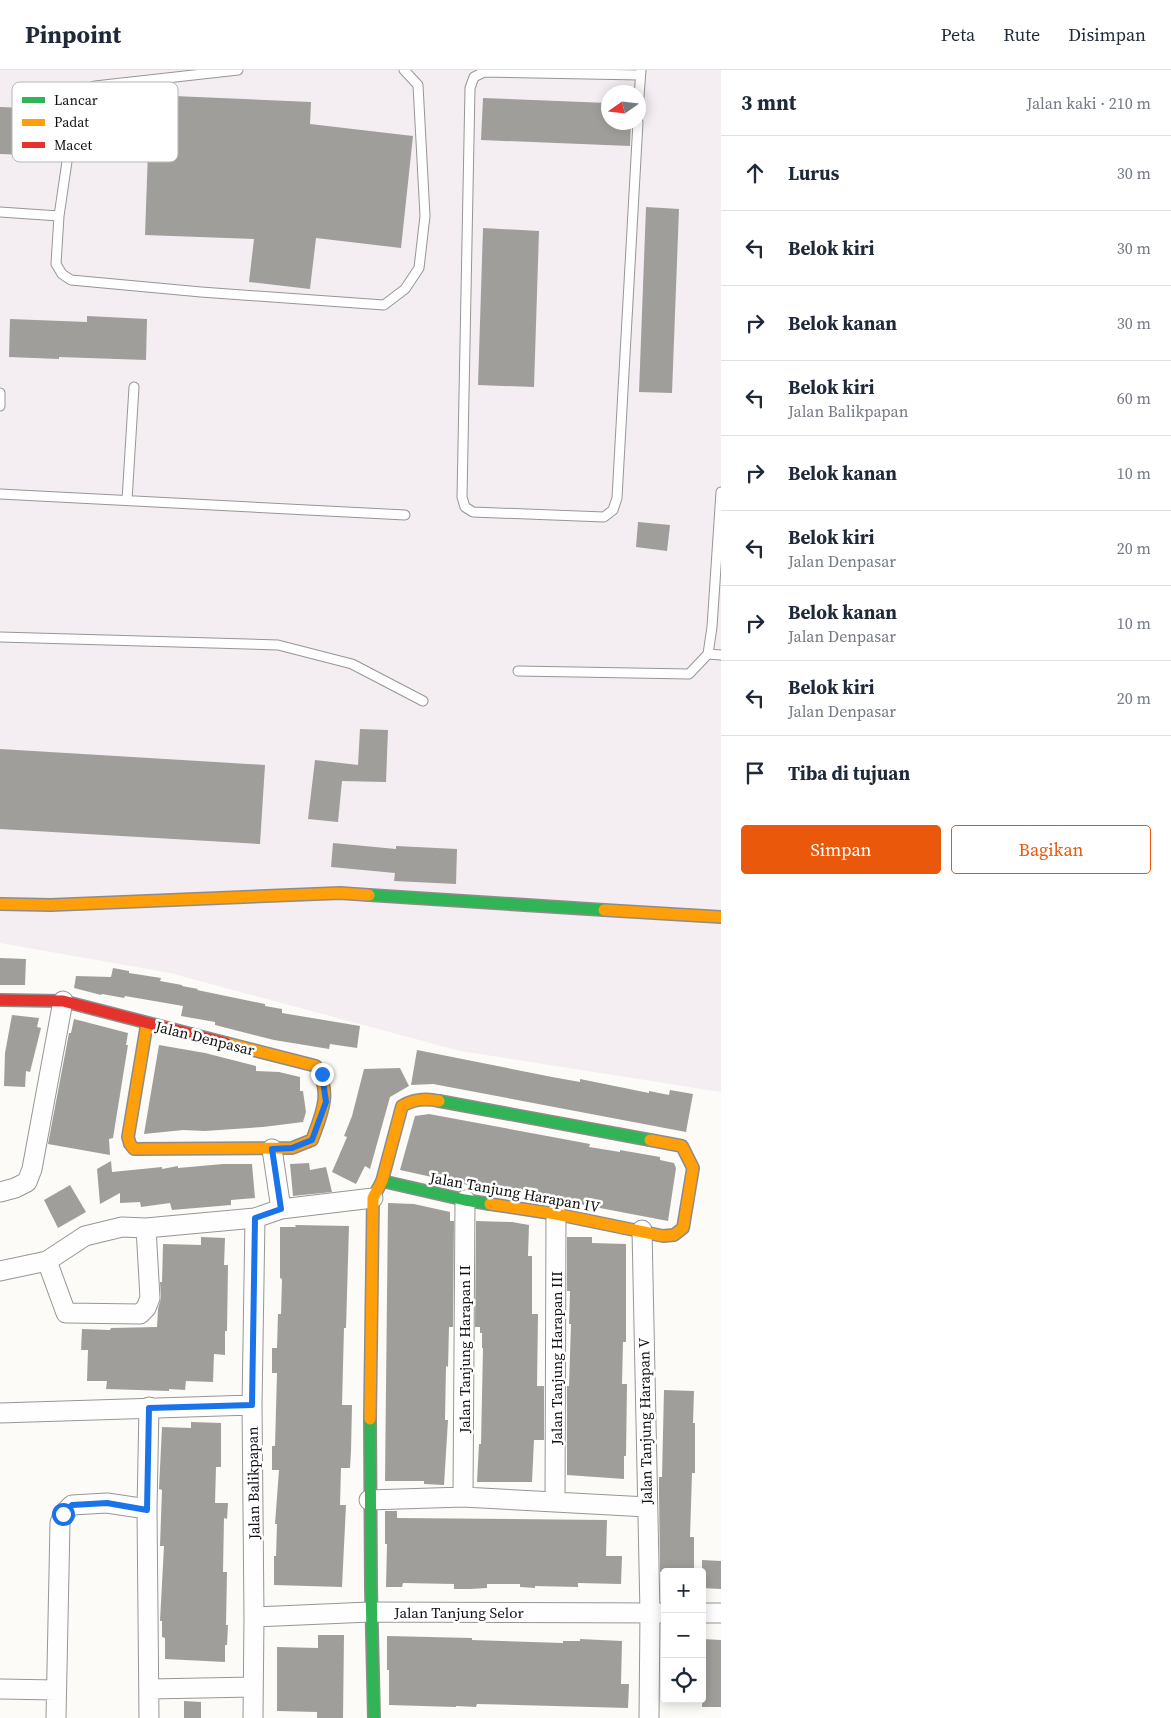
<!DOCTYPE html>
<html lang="id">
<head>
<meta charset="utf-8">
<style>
  :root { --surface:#fff; --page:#f2f2f3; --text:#1f2937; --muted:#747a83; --line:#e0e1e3; --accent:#ea580c }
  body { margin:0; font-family:"Source Serif 4",serif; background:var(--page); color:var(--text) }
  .controls { position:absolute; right:15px; bottom:15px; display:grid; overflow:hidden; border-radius:5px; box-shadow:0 2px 12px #0003 }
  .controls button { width:45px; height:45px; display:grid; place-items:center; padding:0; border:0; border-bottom:1px solid var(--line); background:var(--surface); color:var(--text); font:25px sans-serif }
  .compass { position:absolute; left:601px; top:15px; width:45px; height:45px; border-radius:50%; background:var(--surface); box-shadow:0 2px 12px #0003; rotate:256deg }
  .stop { position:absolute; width:15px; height:15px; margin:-11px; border:4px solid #1a73e8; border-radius:50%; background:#fff }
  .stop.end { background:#1a73e8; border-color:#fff; box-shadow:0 1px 5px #0008 }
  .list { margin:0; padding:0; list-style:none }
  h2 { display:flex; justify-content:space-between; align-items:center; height:65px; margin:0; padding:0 20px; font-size:21px }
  h2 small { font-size:16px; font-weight:400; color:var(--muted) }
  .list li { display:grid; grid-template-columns:32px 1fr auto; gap:15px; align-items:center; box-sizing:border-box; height:75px; padding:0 20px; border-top:1px solid var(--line) }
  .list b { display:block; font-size:19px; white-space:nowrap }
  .list p { margin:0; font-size:16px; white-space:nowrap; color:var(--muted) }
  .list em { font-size:16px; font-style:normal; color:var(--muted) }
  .actions { display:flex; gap:10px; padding:15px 20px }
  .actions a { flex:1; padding:11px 0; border:1px solid var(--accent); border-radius:5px; text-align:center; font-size:18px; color:var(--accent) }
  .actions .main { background:var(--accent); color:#fff }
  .icon { flex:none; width:28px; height:28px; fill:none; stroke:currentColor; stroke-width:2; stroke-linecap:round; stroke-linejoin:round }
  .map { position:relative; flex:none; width:721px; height:1648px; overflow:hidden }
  header { display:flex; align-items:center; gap:30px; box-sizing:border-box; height:70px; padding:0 25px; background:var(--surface); border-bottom:1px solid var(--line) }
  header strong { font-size:24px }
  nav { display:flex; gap:28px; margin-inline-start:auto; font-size:18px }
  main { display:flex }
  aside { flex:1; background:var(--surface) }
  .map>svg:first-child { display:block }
  .industrial { fill:#f4eef3; fill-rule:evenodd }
  .building { fill:#a09e9b }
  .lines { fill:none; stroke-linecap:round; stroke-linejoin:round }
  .lane-casing { stroke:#969694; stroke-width:11 }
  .street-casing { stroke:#969694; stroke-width:21 }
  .fast-casing { stroke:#8d8c8b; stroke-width:14 }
  .slow-casing { stroke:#8d8c8b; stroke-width:14 }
  .jam-casing { stroke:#8d8c8b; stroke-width:14 }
  .lane { stroke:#fffefe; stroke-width:9 }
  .street { stroke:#fffefe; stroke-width:19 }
  .fast { stroke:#30b455; stroke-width:11 }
  .slow { stroke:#ff9f0a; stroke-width:11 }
  .jam { stroke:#e5322d; stroke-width:11 }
  .route { stroke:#1a73e8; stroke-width:6 }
  .labels { text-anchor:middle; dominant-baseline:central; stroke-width:5; stroke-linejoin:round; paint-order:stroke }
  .street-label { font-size:15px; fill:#101010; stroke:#fff }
  .key { fill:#fff; stroke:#b7b7b7; stroke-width:1 }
  .key-label { font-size:14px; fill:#101010 }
</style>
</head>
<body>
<header>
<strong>Pinpoint</strong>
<nav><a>Peta</a><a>Rute</a><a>Disimpan</a></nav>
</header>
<main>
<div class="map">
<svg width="721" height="1648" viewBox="0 0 721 1648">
  <rect width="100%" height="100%" fill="#fcfbf7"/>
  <!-- industrial -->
  <path class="industrial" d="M0,0H721V1022L460,981L170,903L0,873ZM608,22H638V52H608Z"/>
  <!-- building -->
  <path class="building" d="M150,25L311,32L310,54L413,66L401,178L316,168L310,219L249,212L254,169L145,165Z
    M483,28L608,33V52H631L630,76L481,70Z
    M0,37L56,39L54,86L0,84Z
    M646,137L679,139L672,323L639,322Z
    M483,158L539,161L534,317L478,315Z
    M87,246L147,249L146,290L59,287V289L9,287L10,249L87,252Z
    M638,452L670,455L667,481L636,477Z
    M360,659L388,660L386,712L342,711L338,752L308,749L315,690L358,695Z
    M0,679L265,695L260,774L0,759Z
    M333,773L396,779V776L457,779L456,814L394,811L395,803L331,797Z
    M0,888L26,889L25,915H0Z
    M113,898L129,901V903L161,908L160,911L182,915V916L198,919L197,920L265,934V936L282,939V943L360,956L357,978L330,974L329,979L274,970L215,955V952L181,946L183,936L125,926L124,928L102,924L101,925L74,918L76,906L111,907Z
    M12,945L39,948L37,957L41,958L30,1002L26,1001L25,1017L4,1016L5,983Z
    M74,949L128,963L126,975H128L113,1068L109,1069L110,1085L48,1074L69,963H71Z
    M159,975L205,983L256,996V1001L279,1002L300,1007V1021H303L306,1042L303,1052L263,1057L205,1061L183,1060L144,1064Z
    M417,980L552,1007L580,1012V1009L649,1023V1021L669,1025L670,1020L693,1024L686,1062L433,1014L411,1015Z
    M400,998L409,1016L390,1027L370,1099L365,1096L356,1114L332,1102L347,1067L344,1066L352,1046L364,999Z
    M429,1044L590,1074L589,1077L620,1082V1080L660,1087V1090L674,1093L676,1098L668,1151L537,1126V1124L498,1116L497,1120L468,1115L400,1100L415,1046Z
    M111,1091L112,1102L162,1097V1099L178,1096V1098L223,1094H252L255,1128L231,1130V1135L172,1140L170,1133L141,1137L140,1132L120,1133V1123L100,1134L97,1099Z
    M309,1093L310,1100L326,1097L332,1122L293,1126L290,1094Z
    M70,1115L86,1142L58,1158L44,1130Z
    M388,1133L414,1134L450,1142V1151H454L453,1257H449L448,1297L446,1296L445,1350H448L444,1415L424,1414V1411H385Z
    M476,1151L512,1152L529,1155L528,1186H532V1244H538L537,1316H544V1370H534L532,1412H477L479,1374H481L483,1278H482V1263H480V1257H475Z
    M295,1155L349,1156L346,1258H344L342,1335H352L351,1381L350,1398H341L340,1435H346L342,1517L274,1515V1486H276L277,1454H275L279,1400H272V1376H275L277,1303H272V1278H277L278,1244H281L282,1209L280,1208V1157H296Z
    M201,1167L225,1168L224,1195H228L227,1261H225V1285L214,1284L213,1312L186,1311L185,1320L169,1319V1321L106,1319L107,1311H87L88,1280H81L82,1259L110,1260L111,1258L157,1257L158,1239L161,1228L160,1212H162L163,1174L201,1175Z
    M567,1167H592V1173L626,1174V1272H623L622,1314H627L626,1386H624V1409L567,1405V1316H569L571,1254H569L570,1221H567Z
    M664,1320L694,1321L693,1353H695V1403H692L690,1467H694V1502H660L659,1423V1407H662Z
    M191,1352L221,1353V1397H216L215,1433H228L227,1449L224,1448L223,1502H227L226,1555H228L227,1575H225V1592L165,1589V1568L162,1567V1551H160L164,1476H160L162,1420L159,1419L162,1357L191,1358Z
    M385,1441H397V1448L607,1450L606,1486H622L621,1514L578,1513V1517L535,1516V1518L520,1517V1514H487V1518L470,1519H454V1514L403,1513L402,1517H386L387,1474H385Z
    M702,1490L721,1491V1519L702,1518Z
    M318,1565H344L343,1648H317V1642L277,1641V1577L318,1578Z
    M387,1566L472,1568V1570L563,1573V1571H580V1569L622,1571L621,1614H629L628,1638L477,1634L476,1637L456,1636V1637L389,1635V1600H387Z
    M702,1569L721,1570V1637H702Z
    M184,1631L201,1632V1648H184Z"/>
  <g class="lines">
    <!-- lane casing -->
    <g class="lane-casing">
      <path id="lane" d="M638,40L641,0
        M638,52L617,428L613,440L604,447L473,442L465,437L462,427L470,18L474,7L484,2L640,5
        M0,142L59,146L56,194L62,204L71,210L201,222L384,235L405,219L419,198L425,146L418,15L404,0
        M59,146L77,23L95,16L238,0
        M0,336V323
        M0,424L405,445
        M127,430L134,317
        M0,567L278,575L352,594L423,631
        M708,584L721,585
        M518,601L689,604L708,584L712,557L721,422"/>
    </g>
    <!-- street casing -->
    <g class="street-casing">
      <path id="street" d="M272,1079L281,1139
        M0,1122L15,1118L27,1112L32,1099L63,931
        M642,1160L650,1543L649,1648
        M47,1191L66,1243L140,1244L146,1238L150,1228L146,1158
        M0,1201L47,1191L85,1166L122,1157L146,1158L255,1148L281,1139L373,1128
        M0,1343L252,1335
        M463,1427L465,1130
        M369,1430L463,1427L647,1437
        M555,1432L556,1144
        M147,1439L149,1337
        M702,1543H721
        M254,1547L370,1542L665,1543
        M0,1619L56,1620
        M150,1619L253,1617
        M56,1648L60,1453L63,1444L72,1435L107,1433L147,1439L149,1648
        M253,1648L254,1547L252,1335L255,1148"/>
    </g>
    <!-- fast casing -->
    <g class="fast-casing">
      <path id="fast" d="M369,825L604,840
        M439,1031L650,1070
        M382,1111L465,1130L490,1134
        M370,1349L371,1518L374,1648"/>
    </g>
    <!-- slow casing -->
    <g class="slow-casing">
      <path id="slow" d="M0,834L51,835L340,823L369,825
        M604,840L721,847
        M147,953L128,1067L130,1074L134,1079L292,1078L312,1070C322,1043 332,1023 316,996L226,973
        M490,1134L556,1144L663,1166L674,1165L683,1158L693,1098L682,1076L650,1070
        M370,1349L373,1128L382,1111L402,1036C414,1029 425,1028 439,1031"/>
    </g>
    <!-- jam casing -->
    <g class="jam-casing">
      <path id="jam" d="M0,930L63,931L226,973"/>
    </g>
    <!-- lane -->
    <use href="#lane" class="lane"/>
    <!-- street -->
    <use href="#street" class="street"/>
    <!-- fast -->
    <use href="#fast" class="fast"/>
    <!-- slow -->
    <use href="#slow" class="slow"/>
    <!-- jam -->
    <use href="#jam" class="jam"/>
  </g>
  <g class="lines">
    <!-- route -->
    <path class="route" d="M63,1444L72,1435L107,1433L147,1440L149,1338L252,1335L255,1148L281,1139L272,1079L292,1078L312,1070L326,1032L322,1004"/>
  </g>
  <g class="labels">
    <!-- street labels -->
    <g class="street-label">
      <text transform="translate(205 968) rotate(14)">Jalan Denpasar</text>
      <text transform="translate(515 1122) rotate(10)">Jalan Tanjung Harapan IV</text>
      <text transform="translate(464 1279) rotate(-90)">Jalan Tanjung Harapan II</text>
      <text transform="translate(556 1288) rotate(-90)">Jalan Tanjung Harapan III</text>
      <text transform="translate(645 1351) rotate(-91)">Jalan Tanjung Harapan V</text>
      <text transform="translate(253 1413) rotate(-91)">Jalan Balikpapan</text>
      <text x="459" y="1542">Jalan Tanjung Selor</text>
    </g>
  </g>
  <!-- legend -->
  <rect x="12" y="12" width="166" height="80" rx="8" class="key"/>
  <rect x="22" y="27" width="23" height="6" fill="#30b455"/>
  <rect x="22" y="49" width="23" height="7" fill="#ff9f0a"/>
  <rect x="22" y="72" width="23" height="6" fill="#e5322d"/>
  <g class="key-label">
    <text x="54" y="35">Lancar</text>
    <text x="54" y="57">Padat</text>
    <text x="54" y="80">Macet</text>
  </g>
</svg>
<div class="controls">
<button>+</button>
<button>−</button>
<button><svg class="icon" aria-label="locate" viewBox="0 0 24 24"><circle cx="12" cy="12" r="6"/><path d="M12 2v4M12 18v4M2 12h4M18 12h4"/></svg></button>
</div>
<svg class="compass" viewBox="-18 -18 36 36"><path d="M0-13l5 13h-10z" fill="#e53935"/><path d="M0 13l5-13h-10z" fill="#747a83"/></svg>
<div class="stop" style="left:63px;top:1444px"></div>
<div class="stop end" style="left:322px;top:1004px"></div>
</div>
<aside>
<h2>3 mnt<small>Jalan kaki · 210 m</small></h2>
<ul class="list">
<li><svg class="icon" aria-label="ahead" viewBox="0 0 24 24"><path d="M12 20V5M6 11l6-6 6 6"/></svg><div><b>Lurus</b></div><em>30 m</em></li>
<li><svg class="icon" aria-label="left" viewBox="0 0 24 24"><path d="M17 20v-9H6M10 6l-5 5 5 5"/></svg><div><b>Belok kiri</b></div><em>30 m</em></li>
<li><svg class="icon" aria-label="right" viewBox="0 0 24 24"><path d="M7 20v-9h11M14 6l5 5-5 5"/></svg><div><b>Belok kanan</b></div><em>30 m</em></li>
<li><svg class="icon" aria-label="left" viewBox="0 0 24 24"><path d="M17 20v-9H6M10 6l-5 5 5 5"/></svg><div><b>Belok kiri</b><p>Jalan Balikpapan</p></div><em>60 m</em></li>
<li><svg class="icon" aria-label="right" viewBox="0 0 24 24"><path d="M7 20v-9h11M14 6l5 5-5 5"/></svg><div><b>Belok kanan</b></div><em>10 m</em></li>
<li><svg class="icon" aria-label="left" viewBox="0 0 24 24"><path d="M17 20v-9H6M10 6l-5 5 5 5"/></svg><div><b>Belok kiri</b><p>Jalan Denpasar</p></div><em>20 m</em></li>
<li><svg class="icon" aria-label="right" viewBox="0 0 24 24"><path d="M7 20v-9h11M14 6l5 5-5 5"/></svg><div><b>Belok kanan</b><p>Jalan Denpasar</p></div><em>10 m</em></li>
<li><svg class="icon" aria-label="left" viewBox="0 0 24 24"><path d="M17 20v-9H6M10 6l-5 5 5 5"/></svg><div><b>Belok kiri</b><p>Jalan Denpasar</p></div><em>20 m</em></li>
<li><svg class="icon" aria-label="arrive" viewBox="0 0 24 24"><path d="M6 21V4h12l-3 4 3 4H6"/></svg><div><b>Tiba di tujuan</b></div></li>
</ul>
<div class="actions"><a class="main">Simpan</a><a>Bagikan</a></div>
</aside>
</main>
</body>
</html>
